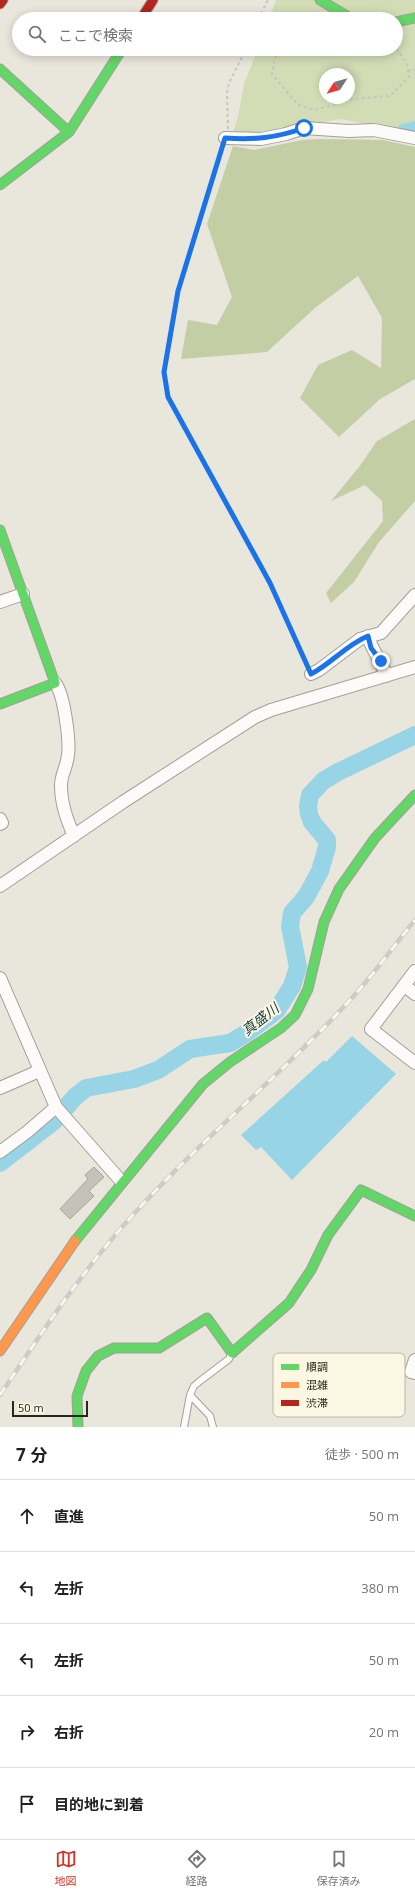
<!DOCTYPE html>
<html lang="ja">
<head>
<meta charset="utf-8">
<style>
  :root { --surface:#fff; --page:#f2f2f2; --text:#202124; --muted:#757577; --line:#e0e0e0; --accent:#d93025 }
  body { margin:0; font-family:"Open Sans","Noto Sans JP",sans-serif; background:var(--page); color:var(--text) }
  .compass { position:absolute; left:319px; top:68px; width:36px; height:36px; border-radius:50%; background:var(--surface); box-shadow:0 2px 10px #0003; rotate:234deg }
  .scale { position:absolute; left:12px; bottom:10px; width:76px; box-sizing:border-box; padding-left:4px; border:2px solid #28261f; border-top:0; font-size:11px; line-height:14px; white-space:nowrap; color:#28261f; -webkit-text-stroke:3px #fcf7e3; paint-order:stroke }
  .stop { position:absolute; width:12px; height:12px; margin:-9px; border:3px solid #1a73e8; border-radius:50%; background:#fff }
  .stop.end { background:#1a73e8; border-color:#fff; box-shadow:0 1px 4px #0008 }
  .list { margin:0; padding:0; list-style:none }
  h2 { display:flex; justify-content:space-between; align-items:center; height:52px; margin:0; padding:0 16px; font-size:17px }
  h2 small { font-size:13px; font-weight:400; color:var(--muted) }
  .list li { display:grid; grid-template-columns:26px 1fr auto; gap:12px; align-items:center; box-sizing:border-box; height:72px; padding:0 16px; border-top:1px solid var(--line) }
  .list b { display:block; font-size:15px; white-space:nowrap }
  .list em { font-size:13px; font-style:normal; color:var(--muted) }
  .icon { flex:none; width:22px; height:22px; fill:none; stroke:currentColor; stroke-width:2; stroke-linecap:round; stroke-linejoin:round }
  .map { position:relative; flex:none; width:415px; height:1427px; overflow:hidden }
  .search { position:absolute; background:var(--surface); box-shadow:0 2px 10px #0003; left:12px; right:12px; top:12px; height:44px; display:flex; align-items:center; gap:10px; box-sizing:border-box; padding:0 14px; border-radius:22px; color:var(--muted); font-size:15px }
  .sheet { height:412px; background:var(--surface) }
  nav { display:flex; justify-content:space-around; align-items:center; box-sizing:border-box; height:56px; border-top:1px solid var(--line); background:var(--surface); font-size:11px; color:var(--muted) }
  nav a { display:grid; justify-items:center; gap:2px }
  nav .on { color:var(--accent) }
  .map>svg:first-child { display:block }
  .green { fill:#d2ddb5; fill-rule:evenodd }
  .forest { fill:#c4cea4 }
  .water { fill:#97d4e6 }
  .lines { fill:none; stroke-linecap:round; stroke-linejoin:round }
  .river { stroke:#97d4e6; stroke-width:18 }
  .building { fill:#c5c2ba; stroke:#a8a69e }
  .lane-casing { stroke:#a2a098; stroke-width:8 }
  .street-casing { stroke:#a2a098; stroke-width:14 }
  .fast-casing { stroke:#a2a098; stroke-width:11 }
  .slow-casing { stroke:#a2a098; stroke-width:11 }
  .jam-casing { stroke:#a2a098; stroke-width:11 }
  .path { stroke:#c6c5c2; stroke-width:2; stroke-dasharray:3 3; stroke-linecap:butt }
  .lane { stroke:#fcfbfa; stroke-width:6 }
  .street { stroke:#fcfbfa; stroke-width:12 }
  .fast { stroke:#63d668; stroke-width:9 }
  .slow { stroke:#ff974d; stroke-width:9 }
  .jam { stroke:#b3261e; stroke-width:9 }
  .rail-casing { stroke:#cdccc9; stroke-width:4.5 }
  .rail { stroke:#fcf7e3; stroke-width:3; stroke-dasharray:9; stroke-linecap:butt }
  .route { stroke:#1a73e8; stroke-width:5 }
  .labels { text-anchor:middle; dominant-baseline:central; stroke-width:4; stroke-linejoin:round; paint-order:stroke }
  .water-label { font-size:14px; font-style:italic; fill:#0f3945; stroke:#fcf7e3 }
  .key { fill:#fcf7e3; stroke:#bcb8a8; stroke-width:1 }
  .key-label { font-size:11px; fill:#28261f }
</style>
</head>
<body>
<div class="map">
<svg width="415" height="1427" viewBox="0 0 415 1427">
  <rect width="100%" height="100%" fill="#e9e6dc"/>
  <!-- green -->
  <path class="green" d="M276,0H415V134L341,119L261,132H233L238,117L244,84L258,49H396V19H269ZM325,74H349V98H325Z"/>
  <!-- forest -->
  <path class="forest" d="M318,139L383,140L415,147V379L380,399L339,437L300,398L318,365L352,350L381,368L382,318L358,276L316,307L267,352L181,359L188,320L217,325L232,297L207,224L233,146L254,150L302,140Z
    M415,419V501L379,542L354,582L331,603L326,593L383,521L382,501L365,485L331,501L359,467L377,441Z"/>
  <!-- water -->
  <path class="water" d="M415,121V133L399,129V125Z
    M352,1036L396,1074L292,1180L261,1147L256,1150L241,1135L324,1060L326,1062Z"/>
  <g class="lines">
    <!-- river -->
    <path class="river" d="M0,1163L53,1122L75,1097L86,1088L134,1079L158,1070L190,1049L230,1043L245,1034L277,1010L292,986L298,967L290,926L292,913L306,897L320,871L327,847V840L312,822L309,814L308,806L310,795L323,781L338,772L415,735"/>
  </g>
  <!-- building -->
  <path class="building" d="M94,1167L104,1177L89,1191L94,1196L70,1219L60,1209L88,1179L85,1175Z"/>
  <g class="lines">
    <!-- lane casing -->
    <g class="lane-casing">
      <path id="lane" d="M184,1427L190,1395
        M213,1427L210,1416L190,1395L194,1386L200,1381L229,1359L231,1354"/>
    </g>
    <!-- street casing -->
    <g class="street-casing">
      <path id="street" d="M225,138L261,139L286,134L304,128L349,131L374,130L415,138
        M0,602L23,594
        M368,636C372,651 382,661 386,676
        M311,674L319,670L360,639L381,633L415,595
        M55,683C64,693 70,741 68,755C67,766 61,775 61,785C61,804 67,820 74,836
        M0,819L2,823L0,824
        M0,886L123,802L255,717L271,710L415,667
        M415,971L371,1029L415,1063
        M0,978L56,1107L121,1181
        M404,985L415,994
        M0,1088L39,1071
        M0,1152L27,1132L56,1107
        M415,1360L411,1372L415,1373"/>
    </g>
    <!-- fast casing -->
    <g class="fast-casing">
      <path id="fast" d="M320,0L352,19
        M396,22L415,18
        M0,69L69,132
        M0,185L69,132L122,49
        M0,530L55,683L0,704
        M75,1241L203,1084L230,1062L281,1028L295,1015L308,989L324,922L339,889L375,838L415,795
        M78,1427L77,1396L86,1371L98,1356L114,1348H159L207,1318L232,1353L289,1303L311,1270L328,1235L361,1190L415,1216"/>
    </g>
    <!-- slow casing -->
    <g class="slow-casing">
      <path id="slow" d="M0,1351L75,1241"/>
    </g>
    <!-- jam casing -->
    <g class="jam-casing">
      <path id="jam" d="M0,4L3,0
        M141,19L153,0"/>
    </g>
    <!-- path -->
    <path class="path" d="M258,19L268,0
      M277,49L272,74L298,105L315,110L354,99L390,96L409,77L407,63L396,48
      M408,71L415,70
      M228,129L227,93L229,83L246,49
      M222,148L178,291L164,372L168,397L269,583L307,666"/>
    <!-- lane -->
    <use href="#lane" class="lane"/>
    <!-- street -->
    <use href="#street" class="street"/>
    <!-- fast -->
    <use href="#fast" class="fast"/>
    <!-- slow -->
    <use href="#slow" class="slow"/>
    <!-- jam -->
    <use href="#jam" class="jam"/>
    <!-- rail casing -->
    <g class="rail-casing">
      <path id="rail" d="M0,1395C39,1337 77,1278 124,1225C194,1145 279,1078 351,999C374,974 394,946 415,920"/>
    </g>
    <!-- rail -->
    <use href="#rail" class="rail"/>
  </g>
  <g class="lines">
    <!-- route -->
    <path class="route" d="M304,128C276,138 254,140 225,138L178,291L164,372L168,397L270,583L311,674C331,664 346,645 368,636L371,648L381,661"/>
  </g>
  <g class="labels">
    <!-- water labels -->
    <g class="water-label">
      <text transform="translate(260 1019) rotate(-38)">真盛川</text>
    </g>
  </g>
  <!-- legend -->
  <rect x="273" y="1353" width="132" height="64" rx="6" class="key"/>
  <rect x="281" y="1364" width="18" height="6" fill="#63d668"/>
  <rect x="281" y="1382" width="18" height="6" fill="#ff974d"/>
  <rect x="281" y="1400" width="18" height="6" fill="#b3261e"/>
  <g class="key-label">
    <text x="306" y="1371">順調</text>
    <text x="306" y="1389">混雑</text>
    <text x="306" y="1407">渋滞</text>
  </g>
</svg>
<svg class="compass" viewBox="-18 -18 36 36"><path d="M0-13l5 13h-10z" fill="#e53935"/><path d="M0 13l5-13h-10z" fill="#757577"/></svg>
<div class="scale">50 m</div>
<div class="stop" style="left:304px;top:128px"></div>
<div class="stop end" style="left:381px;top:661px"></div>
<div class="search"><svg class="icon" aria-label="search" viewBox="0 0 24 24"><circle cx="10" cy="10" r="6"/><path d="M15 15l6 6"/></svg>ここで検索</div>
</div>
<section class="sheet">
<h2>7 分<small>徒歩 · 500 m</small></h2>
<ul class="list">
<li><svg class="icon" aria-label="ahead" viewBox="0 0 24 24"><path d="M12 20V5M6 11l6-6 6 6"/></svg><div><b>直進</b></div><em>50 m</em></li>
<li><svg class="icon" aria-label="left" viewBox="0 0 24 24"><path d="M17 20v-9H6M10 6l-5 5 5 5"/></svg><div><b>左折</b></div><em>380 m</em></li>
<li><svg class="icon" aria-label="left" viewBox="0 0 24 24"><path d="M17 20v-9H6M10 6l-5 5 5 5"/></svg><div><b>左折</b></div><em>50 m</em></li>
<li><svg class="icon" aria-label="right" viewBox="0 0 24 24"><path d="M7 20v-9h11M14 6l5 5-5 5"/></svg><div><b>右折</b></div><em>20 m</em></li>
<li><svg class="icon" aria-label="arrive" viewBox="0 0 24 24"><path d="M6 21V4h12l-3 4 3 4H6"/></svg><div><b>目的地に到着</b></div></li>
</ul>
</section>
<nav>
<a class="on"><svg class="icon" aria-label="map" viewBox="0 0 24 24"><path d="M3 6l6-2 6 2 6-2v14l-6 2-6-2-6 2zM9 4v14M15 6v14"/></svg>地図</a>
<a><svg class="icon" aria-label="directions" viewBox="0 0 24 24"><path d="M12 3l9 9-9 9-9-9zM9 14v-3h6M13 9l2 2-2 2"/></svg>経路</a>
<a><svg class="icon" aria-label="saved" viewBox="0 0 24 24"><path d="M7 4h10v16l-5-4-5 4z"/></svg>保存済み</a>
</nav>
</body>
</html>
